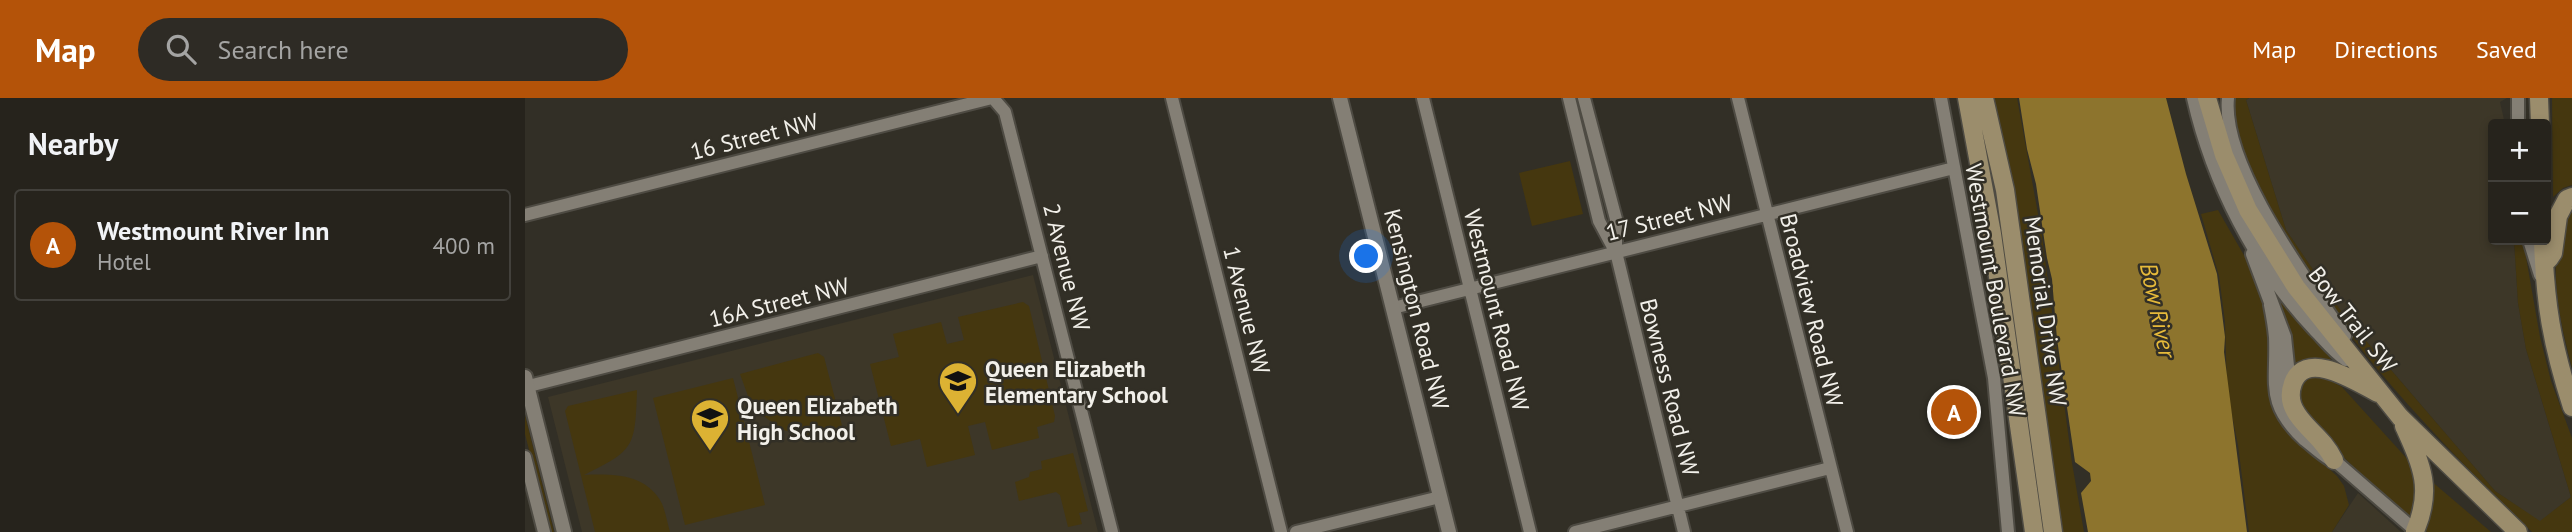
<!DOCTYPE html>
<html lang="en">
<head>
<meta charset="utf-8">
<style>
  :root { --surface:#26231c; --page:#2e2b25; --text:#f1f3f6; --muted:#a4a4a3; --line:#42403b; --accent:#b45309 }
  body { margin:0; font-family:"PT Sans",sans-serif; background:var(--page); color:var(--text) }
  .controls { position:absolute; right:21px; top:21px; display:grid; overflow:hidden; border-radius:7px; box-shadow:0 4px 10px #0003 }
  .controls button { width:63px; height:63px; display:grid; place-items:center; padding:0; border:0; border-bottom:2px solid var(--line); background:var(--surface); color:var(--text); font:35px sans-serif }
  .you { position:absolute; left:842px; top:159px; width:24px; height:24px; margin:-18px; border:5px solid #fff; border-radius:50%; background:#1a73e8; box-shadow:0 0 0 10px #1a73e833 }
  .badge { display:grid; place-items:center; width:46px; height:46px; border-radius:50%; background:var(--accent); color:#fff; font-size:23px; font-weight:700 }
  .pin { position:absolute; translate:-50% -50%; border:4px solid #fff; box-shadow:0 2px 7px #0006 }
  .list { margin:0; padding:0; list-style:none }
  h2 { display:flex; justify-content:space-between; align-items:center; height:91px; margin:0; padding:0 28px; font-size:30px }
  h2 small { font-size:23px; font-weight:400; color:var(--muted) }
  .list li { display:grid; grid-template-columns:46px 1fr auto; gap:21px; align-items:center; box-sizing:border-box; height:112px; margin:0 14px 14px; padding:0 14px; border:2px solid var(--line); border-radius:7px }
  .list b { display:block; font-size:26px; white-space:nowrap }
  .list p { margin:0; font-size:23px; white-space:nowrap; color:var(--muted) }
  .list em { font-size:23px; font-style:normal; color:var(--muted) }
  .icon { flex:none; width:38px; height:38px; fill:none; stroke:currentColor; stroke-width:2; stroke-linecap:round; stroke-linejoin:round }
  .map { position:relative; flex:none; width:2047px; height:434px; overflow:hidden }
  header { display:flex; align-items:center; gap:42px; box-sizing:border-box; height:98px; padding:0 35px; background:var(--accent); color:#fff }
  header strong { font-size:33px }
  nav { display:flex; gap:38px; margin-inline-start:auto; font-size:24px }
  .search { width:490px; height:63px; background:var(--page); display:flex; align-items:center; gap:18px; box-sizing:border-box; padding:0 24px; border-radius:38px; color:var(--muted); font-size:26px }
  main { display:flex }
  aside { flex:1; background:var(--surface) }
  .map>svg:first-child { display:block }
  .built { fill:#3d3728 }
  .green { fill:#45370f }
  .water { fill:#8d742d }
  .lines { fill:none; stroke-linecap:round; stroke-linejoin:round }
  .minor-casing { stroke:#4e4b43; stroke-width:16 }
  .tertiary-casing { stroke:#4e4b43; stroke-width:18 }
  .secondary-casing { stroke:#4e4b43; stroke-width:21 }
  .minor { stroke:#847f75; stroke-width:12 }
  .tertiary { stroke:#847f75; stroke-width:14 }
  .secondary { stroke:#9b8d6c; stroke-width:18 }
  .labels { text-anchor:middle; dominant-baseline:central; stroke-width:5; stroke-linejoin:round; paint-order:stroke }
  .street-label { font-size:23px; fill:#f2f0ea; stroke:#322f26 }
  .poi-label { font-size:23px; font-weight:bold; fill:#f2f0ea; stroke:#322f26; text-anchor:start }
  .water-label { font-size:24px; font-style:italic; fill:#e6ba3a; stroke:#322f26 }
</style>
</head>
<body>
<header>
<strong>Map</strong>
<div class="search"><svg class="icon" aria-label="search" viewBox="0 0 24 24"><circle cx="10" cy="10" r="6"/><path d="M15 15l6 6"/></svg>Search here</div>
<nav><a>Map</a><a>Directions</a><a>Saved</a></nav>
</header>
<main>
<aside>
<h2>Nearby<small></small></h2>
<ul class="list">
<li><span class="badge">A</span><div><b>Westmount River Inn</b><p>Hotel</p></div><em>400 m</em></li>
</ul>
</aside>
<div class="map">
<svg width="2047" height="434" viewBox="0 0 2047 434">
  <rect width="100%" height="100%" fill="#322f26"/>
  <!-- built -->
  <path class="built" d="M1724,0H1982L1975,4L1980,26H1968V142H1989L1993,205L2001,251L2046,399L2015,424L1970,393L1818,216L1761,132L1721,2Z
    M508,177L573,434H57L23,299Z
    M1833,395L1876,434H1807Z"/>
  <!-- green -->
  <path class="green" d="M1467,0H1492L1517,138L1547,365L1559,434H1534Z
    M1710,0H1724L1721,2L1761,132L1818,216L1970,393L2015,423L2046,399L2001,251L1993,205L1989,142H1998L2015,239L2026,283L2047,340V434H2007C1904,334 1800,226 1736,96C1722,67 1704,32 1710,0Z
    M2027,0H2047V87L2038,90L2028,99Z
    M1045,63L1058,116L1007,128L994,75Z
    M2047,103V270C2037,231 2026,186 2033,145C2036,131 2042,117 2047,103Z
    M1693,112L1736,187L1742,207L1757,325L1765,336L1812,378L1819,388L1824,407L1807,434H1724L1713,347L1702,292L1700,224L1694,178L1676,116Z
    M498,204L504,208L530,318L529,324L512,329L514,340L467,352L460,324L443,328L450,357L402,369L395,341L366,348L345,266L374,259L368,236L416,224L422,246L439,242L433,219Z
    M1759,204L1806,261L1803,265L1769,273L1767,244L1754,206Z
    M293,255L299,259L319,335L290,340L258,332L237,317L223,298L215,276Z
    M1787,278H1798L1817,289L1885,364C1895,383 1892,398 1886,418C1870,411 1798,340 1786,324C1777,312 1774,302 1775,288Z
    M208,280L240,407L160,427L128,300Z
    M112,292C110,349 110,352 59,377C86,376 118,375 135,402C140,410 142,424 145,434H70L40,313L43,308Z
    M0,317L29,434H25L0,336Z
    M548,355L563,413L554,415L557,426L543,429L535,397L531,394L494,403L490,384L504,379L505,374L517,371L516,363Z
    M1905,382L1966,434H1902L1899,430Z"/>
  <!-- water -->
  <path class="water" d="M1494,0H1641L1661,76L1692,176L1700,239L1699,254L1722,434H1563L1556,395L1566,383L1565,375L1550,364L1532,241L1527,181L1522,160L1511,86L1502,51Z"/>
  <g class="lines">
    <!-- minor casing -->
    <g class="minor-casing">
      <path id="minor" d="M468,0L480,14L587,434
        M647,0L756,434
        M898,0L1005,434
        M1044,0L1074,123L1090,153
        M1059,0L1091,121V154L1159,434
        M1213,0L1322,434
        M1416,0L1469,280L1483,434
        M1703,0C1696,67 1782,182 1820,238
        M1993,0V26
        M0,117L467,0
        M2004,142L2015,177
        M868,210L1429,70
        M0,289L517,158
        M0,359L19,434
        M1809,362L1892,434
        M771,434L915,399
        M1050,434L1305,370"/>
    </g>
    <!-- tertiary casing -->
    <g class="tertiary-casing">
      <path id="tertiary" d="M815,0L924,434
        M1669,0C1688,84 1731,168 1790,231C1800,241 1809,253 1821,261
        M1728,156L1759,239L1765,297
        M1746,207C1748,217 1750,229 1751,239C1753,285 1741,305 1780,341C1789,348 1796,355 1806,361
        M0,279L39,434"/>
    </g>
    <!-- secondary casing -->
    <g class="secondary-casing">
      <path id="secondary" d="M1442,0L1467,136L1509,434
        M1459,0L1480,92L1528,434
        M1682,0L1699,57L1723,112L1771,189L1875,319L1993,434
        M2014,0L2015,26
        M2018,142C2020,206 2027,247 2047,309
        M2024,161L2028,155L2033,118L2042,101L2047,99
        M1879,328C1897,368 1908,391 1890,433
        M1809,362C1798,340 1784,334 1772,316C1765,306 1764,296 1768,285C1781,250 1833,285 1853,295"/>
    </g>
    <!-- minor -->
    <use href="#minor" class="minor"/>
    <!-- tertiary -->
    <use href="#tertiary" class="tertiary"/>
    <!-- secondary -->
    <use href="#secondary" class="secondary"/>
  </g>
  <!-- icons -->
  <defs>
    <g id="school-pin" transform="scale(2.0125)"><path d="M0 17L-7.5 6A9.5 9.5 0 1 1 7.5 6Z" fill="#dcb233" stroke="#322f26"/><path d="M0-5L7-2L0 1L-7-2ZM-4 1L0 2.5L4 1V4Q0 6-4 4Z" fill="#111"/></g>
  </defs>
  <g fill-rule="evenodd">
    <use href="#school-pin" x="433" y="283"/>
    <use href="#school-pin" x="185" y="320"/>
  </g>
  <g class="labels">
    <!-- street labels -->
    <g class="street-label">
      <text transform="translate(229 38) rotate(-14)">16 Street NW</text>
      <text transform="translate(1144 119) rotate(-14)">17 Street NW</text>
      <text transform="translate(542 169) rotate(76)">2 Avenue NW</text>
      <text transform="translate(1471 192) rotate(80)">Westmount Boulevard NW</text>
      <text transform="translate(254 204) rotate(-14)">16A Street NW</text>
      <text transform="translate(892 211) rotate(76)">Kensington Road NW</text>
      <text transform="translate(722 212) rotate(76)">1 Avenue NW</text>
      <text transform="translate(972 212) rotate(76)">Westmount Road NW</text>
      <text transform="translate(1287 212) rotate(76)">Broadview Road NW</text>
      <text transform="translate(1521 213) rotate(82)">Memorial Drive NW</text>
      <text transform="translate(1828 221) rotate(52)">Bow Trail SW</text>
      <text transform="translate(1145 289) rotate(76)">Bowness Road NW</text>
    </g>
    <!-- poi labels -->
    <g class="poi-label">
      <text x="460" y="270">Queen Elizabeth<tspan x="460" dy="26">Elementary School</tspan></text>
      <text x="212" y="307">Queen Elizabeth<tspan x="212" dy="26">High School</tspan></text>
    </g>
    <!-- water labels -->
    <g class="water-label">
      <text transform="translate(1633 212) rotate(78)">Bow River</text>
    </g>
  </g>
</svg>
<div class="controls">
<button>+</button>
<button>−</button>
</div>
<div class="you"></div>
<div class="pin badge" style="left:1429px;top:314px">A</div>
</div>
</main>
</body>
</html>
